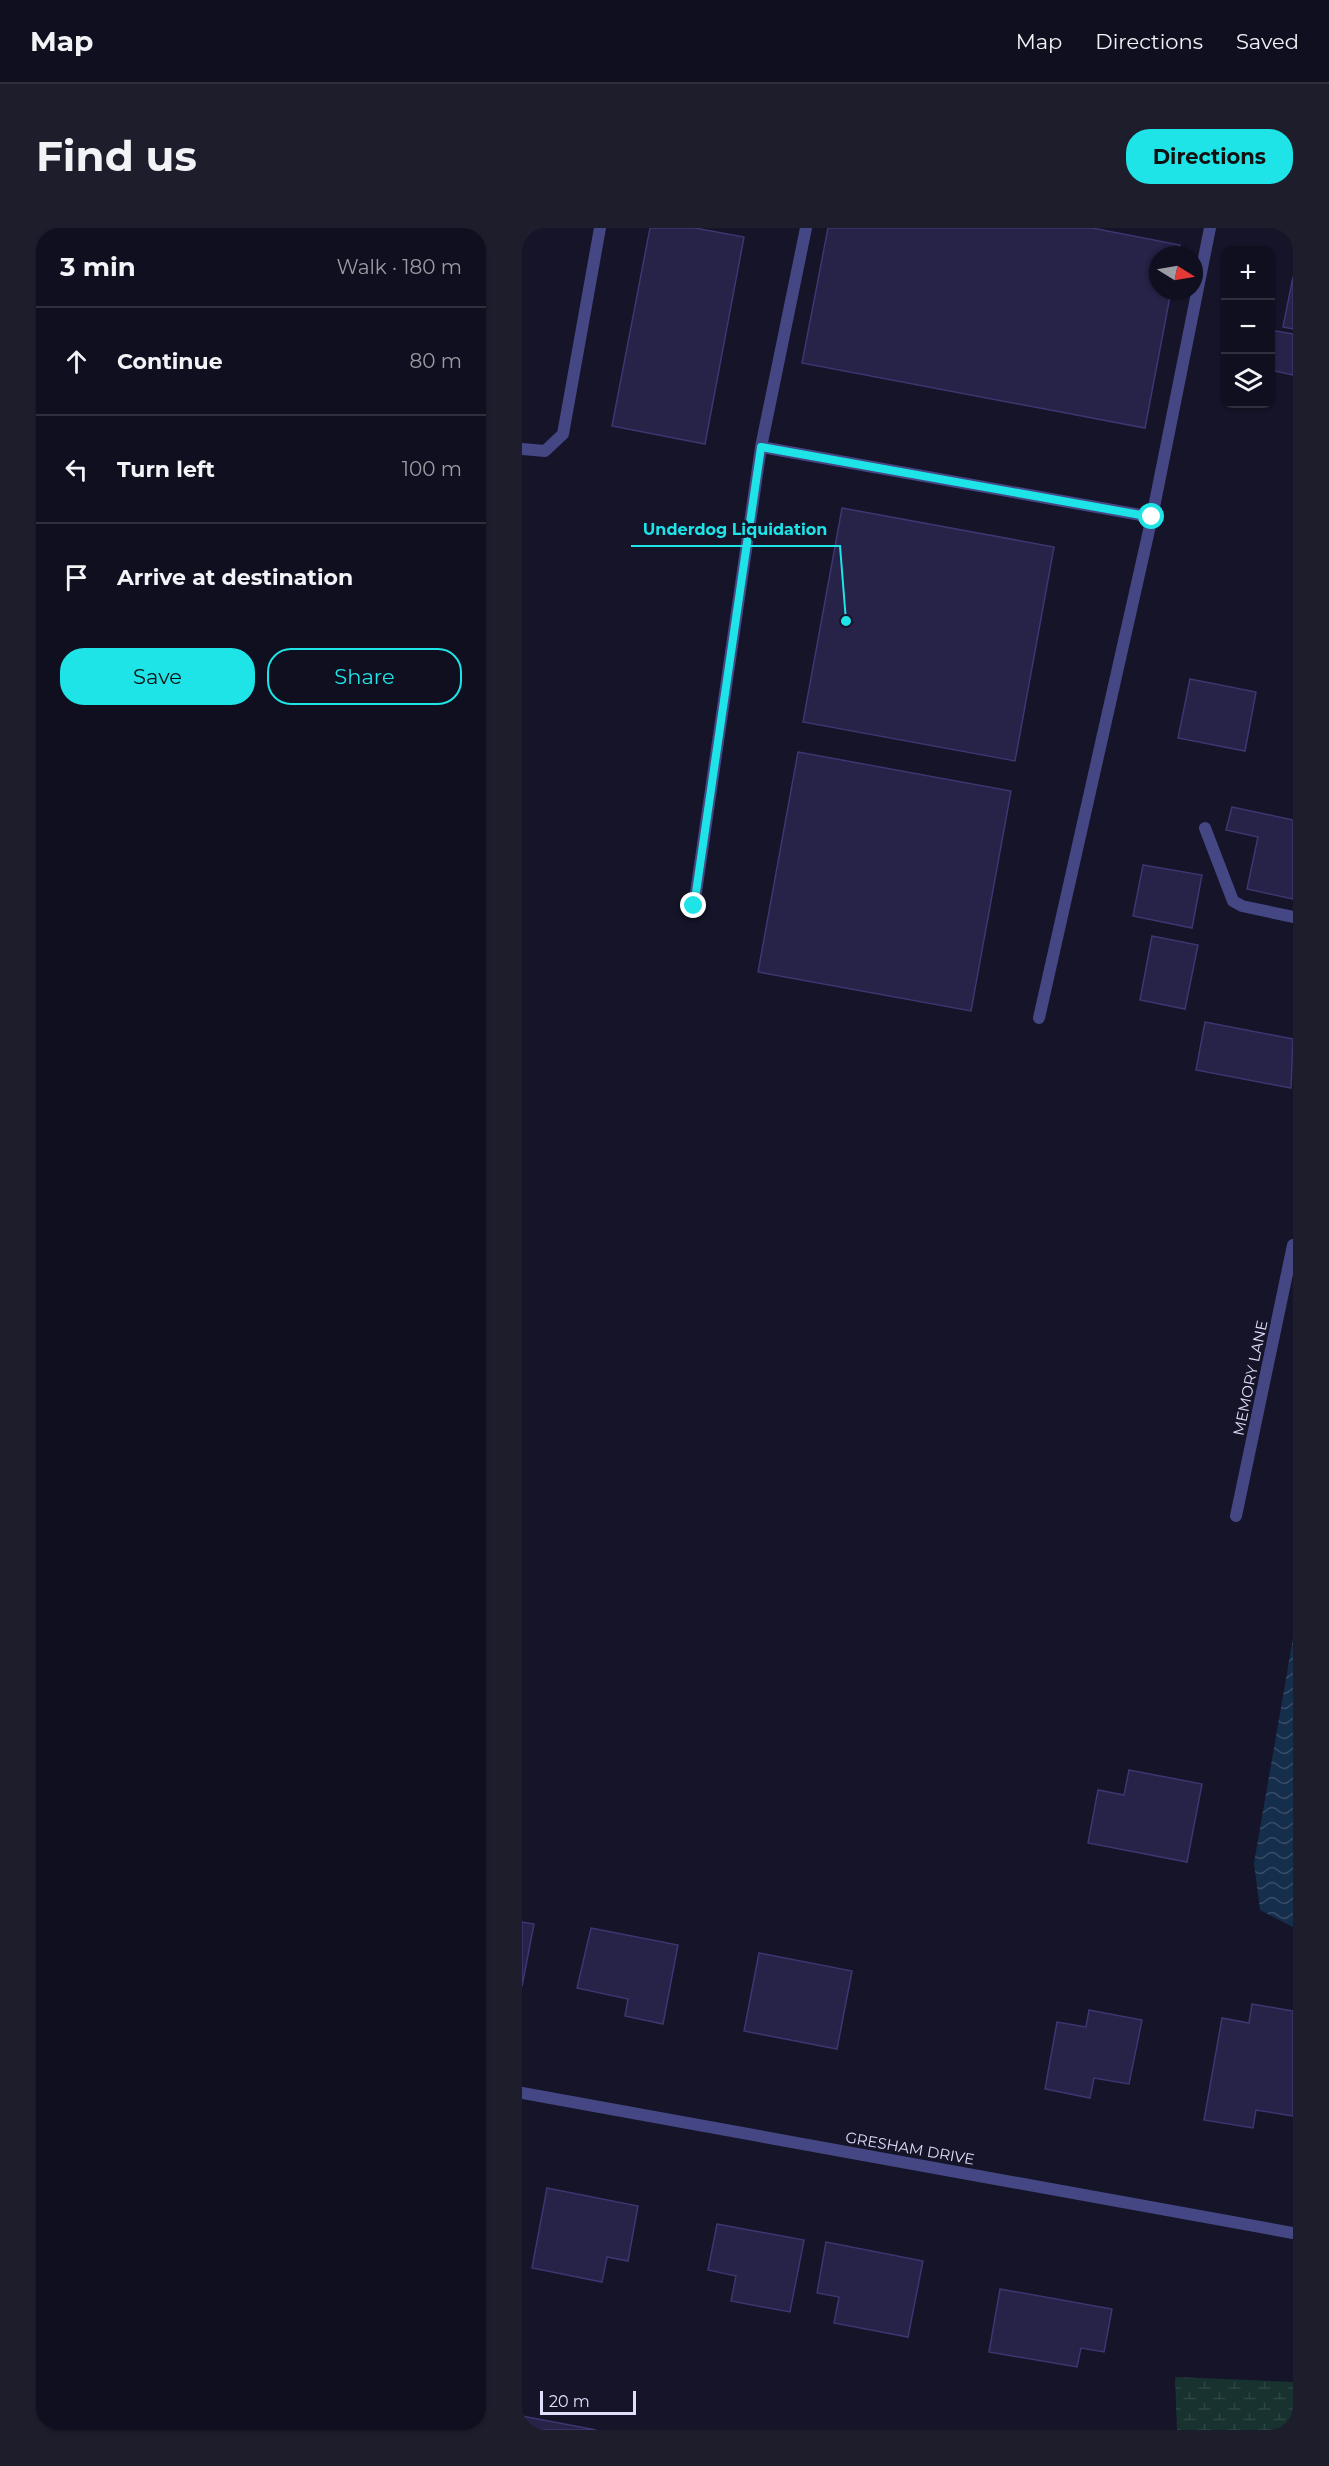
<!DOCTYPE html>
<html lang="en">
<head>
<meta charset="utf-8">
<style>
  :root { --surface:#100f1f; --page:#1e1d2c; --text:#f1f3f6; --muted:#9c9ca4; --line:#302f3d; --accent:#1fe4e7 }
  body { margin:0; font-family:Montserrat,sans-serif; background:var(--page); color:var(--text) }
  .controls { position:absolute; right:18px; top:18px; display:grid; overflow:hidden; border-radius:12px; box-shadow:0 2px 4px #0004 }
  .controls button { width:54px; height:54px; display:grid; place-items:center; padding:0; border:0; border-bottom:2px solid var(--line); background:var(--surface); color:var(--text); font:30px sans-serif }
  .compass { position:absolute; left:627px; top:18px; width:54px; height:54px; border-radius:50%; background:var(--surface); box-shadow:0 2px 4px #0004; rotate:101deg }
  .scale { position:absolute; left:18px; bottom:15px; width:96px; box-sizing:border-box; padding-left:6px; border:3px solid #e0dffc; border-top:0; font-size:16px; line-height:21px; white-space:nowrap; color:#e0dffc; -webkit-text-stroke:4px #151429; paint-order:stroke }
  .stop { position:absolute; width:18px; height:18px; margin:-14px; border:4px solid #1fe4e7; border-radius:50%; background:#fff }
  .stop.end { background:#1fe4e7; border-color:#fff; box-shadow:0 2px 6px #0008 }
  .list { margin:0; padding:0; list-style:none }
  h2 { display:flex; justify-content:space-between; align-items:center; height:78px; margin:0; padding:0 24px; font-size:26px }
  h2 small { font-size:20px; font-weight:400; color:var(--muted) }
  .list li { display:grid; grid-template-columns:39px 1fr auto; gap:18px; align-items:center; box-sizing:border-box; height:108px; padding:0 24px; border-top:2px solid var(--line) }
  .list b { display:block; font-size:22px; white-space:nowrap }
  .list em { font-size:20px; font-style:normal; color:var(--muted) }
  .actions { display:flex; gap:12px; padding:18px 24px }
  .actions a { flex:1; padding:14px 0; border:2px solid var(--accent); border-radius:24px; text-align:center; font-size:21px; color:var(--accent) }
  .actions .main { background:var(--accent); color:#111 }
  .icon { flex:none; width:33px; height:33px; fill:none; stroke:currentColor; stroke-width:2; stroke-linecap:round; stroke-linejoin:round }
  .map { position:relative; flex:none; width:771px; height:2202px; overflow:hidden; border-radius:24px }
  header { display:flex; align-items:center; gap:36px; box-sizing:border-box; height:84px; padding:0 30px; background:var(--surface); border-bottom:2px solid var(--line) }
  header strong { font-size:28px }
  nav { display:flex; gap:33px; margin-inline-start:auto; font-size:21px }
  .intro { display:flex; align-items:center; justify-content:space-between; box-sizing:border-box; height:144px; padding:0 36px }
  h1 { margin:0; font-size:42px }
  .button { padding:15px 27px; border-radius:24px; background:var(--accent); color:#111; font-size:21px; font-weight:700 }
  main { display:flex; gap:36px; padding:0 36px }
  aside { flex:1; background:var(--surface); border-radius:24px; box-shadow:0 2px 4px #0004 }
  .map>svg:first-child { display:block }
  .wetland { fill:url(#wetland-marsh) }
  .water { fill:url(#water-waves) }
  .building { fill:#262248; stroke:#3d3671; stroke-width:1.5 }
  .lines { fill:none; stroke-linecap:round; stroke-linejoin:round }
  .lane { stroke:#444783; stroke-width:12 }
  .street { stroke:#444783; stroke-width:12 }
  .route { stroke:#1fe4e7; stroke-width:8 }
  .labels { text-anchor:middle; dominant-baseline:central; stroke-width:6; stroke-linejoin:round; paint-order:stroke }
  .street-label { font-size:15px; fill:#e0dffc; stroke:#151429 }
  .leader { fill:none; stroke:#1fe4e7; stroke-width:2 }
  .callout-dot { fill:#1fe4e7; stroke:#151429; stroke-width:2 }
  .callout-label { font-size:16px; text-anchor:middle; font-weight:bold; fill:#1fe4e7; stroke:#151429; stroke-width:6; stroke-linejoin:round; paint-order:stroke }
</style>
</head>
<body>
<header>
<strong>Map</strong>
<nav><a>Map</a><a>Directions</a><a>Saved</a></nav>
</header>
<div class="intro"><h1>Find us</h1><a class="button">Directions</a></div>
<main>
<aside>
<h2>3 min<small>Walk · 180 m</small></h2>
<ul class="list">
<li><svg class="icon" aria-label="ahead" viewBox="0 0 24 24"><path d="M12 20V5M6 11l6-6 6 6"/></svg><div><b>Continue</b></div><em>80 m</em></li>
<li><svg class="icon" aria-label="left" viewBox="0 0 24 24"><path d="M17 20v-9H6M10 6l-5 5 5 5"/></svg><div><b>Turn left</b></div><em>100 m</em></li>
<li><svg class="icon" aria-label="arrive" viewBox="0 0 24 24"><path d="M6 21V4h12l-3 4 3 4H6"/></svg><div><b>Arrive at destination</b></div></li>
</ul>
<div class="actions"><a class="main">Save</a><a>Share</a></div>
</aside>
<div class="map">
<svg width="771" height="2202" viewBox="0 0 771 2202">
  <defs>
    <pattern id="wetland-marsh" width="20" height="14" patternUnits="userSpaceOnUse" patternTransform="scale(1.5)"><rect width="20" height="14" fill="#17322f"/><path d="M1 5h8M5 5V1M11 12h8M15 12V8" fill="none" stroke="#2d4644"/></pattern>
    <pattern id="water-waves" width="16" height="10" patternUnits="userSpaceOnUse" patternTransform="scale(1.5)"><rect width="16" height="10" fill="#152e4c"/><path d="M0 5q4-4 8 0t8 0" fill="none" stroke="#374c67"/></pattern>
  </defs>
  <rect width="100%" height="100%" fill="#151429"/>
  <!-- wetland -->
  <path class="wetland" d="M653,2149L771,2154V2202H655Z"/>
  <!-- water -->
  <path class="water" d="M771,1410V1699L738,1682L732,1635Z"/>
  <!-- building -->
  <path class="building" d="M128,0H173L222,9L183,216L90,198Z
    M306,0H570L658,17L656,27H636V63H649L623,200L280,135Z
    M771,49V101L761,99Z
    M748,102L771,106V147L748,142Z
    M320,280L532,319L493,533L281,494Z
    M668,451L734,464L723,523L656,510Z
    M276,524L489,563L449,783L236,744Z
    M710,579L771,592V671L725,661L736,609L704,602Z
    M621,637L680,647L670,700L611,688Z
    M630,708L676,717L663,781L618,772Z
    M683,794L771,811L769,860L674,842Z
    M607,1542L680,1556L665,1634L566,1615L576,1562L602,1567Z
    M0,1694L12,1696L0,1758Z
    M69,1700L156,1717L141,1796L103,1788L106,1771L55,1760Z
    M237,1725L330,1743L315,1821L222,1803Z
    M730,1776L771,1783V1888L734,1882L731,1900L682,1892L700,1790L727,1795Z
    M567,1782L620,1792L607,1856L572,1850L568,1870L523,1861L535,1794L564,1799Z
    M25,1960L116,1978L106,2033L85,2029L80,2054L10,2040Z
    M195,1996L282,2012L268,2084L209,2073L214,2048L186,2042Z
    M304,2014L401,2033L386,2109L312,2095L317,2069L295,2065Z
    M478,2061L590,2081L582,2124L559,2120L555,2139L467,2124Z
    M0,2188L74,2202H0Z"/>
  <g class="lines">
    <!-- lane -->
    <path class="lane" d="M239,219L630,289
      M0,221L23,223L41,206L78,0
      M683,600L711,673L720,678L771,689
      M172,678L239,219L284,0
      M517,790L630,289L688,0
      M714,1288L771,1017"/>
    <!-- street -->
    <path class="street" d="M0,1865L771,2005"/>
  </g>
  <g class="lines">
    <!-- route -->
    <path class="route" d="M172,678L239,219L630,289"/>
  </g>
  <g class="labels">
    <!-- street labels -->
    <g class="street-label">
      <text transform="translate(728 1150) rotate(-78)">MEMORY LANE</text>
      <text transform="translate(388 1920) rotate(10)">GRESHAM DRIVE</text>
    </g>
  </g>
  <!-- callouts -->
  <path class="leader" d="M324 393L318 318H109"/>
  <circle class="callout-dot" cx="324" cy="393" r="6"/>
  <g class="callout-label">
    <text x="213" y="307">Underdog Liquidation</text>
  </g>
</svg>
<div class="controls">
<button>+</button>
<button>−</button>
<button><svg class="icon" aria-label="layers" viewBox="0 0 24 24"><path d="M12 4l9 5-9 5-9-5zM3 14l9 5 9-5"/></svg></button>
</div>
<svg class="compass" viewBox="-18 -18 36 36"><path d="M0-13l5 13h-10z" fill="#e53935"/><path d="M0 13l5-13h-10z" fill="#9c9ca4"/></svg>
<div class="scale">20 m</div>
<div class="stop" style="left:630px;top:289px"></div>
<div class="stop end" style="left:172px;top:678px"></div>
</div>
</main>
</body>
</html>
